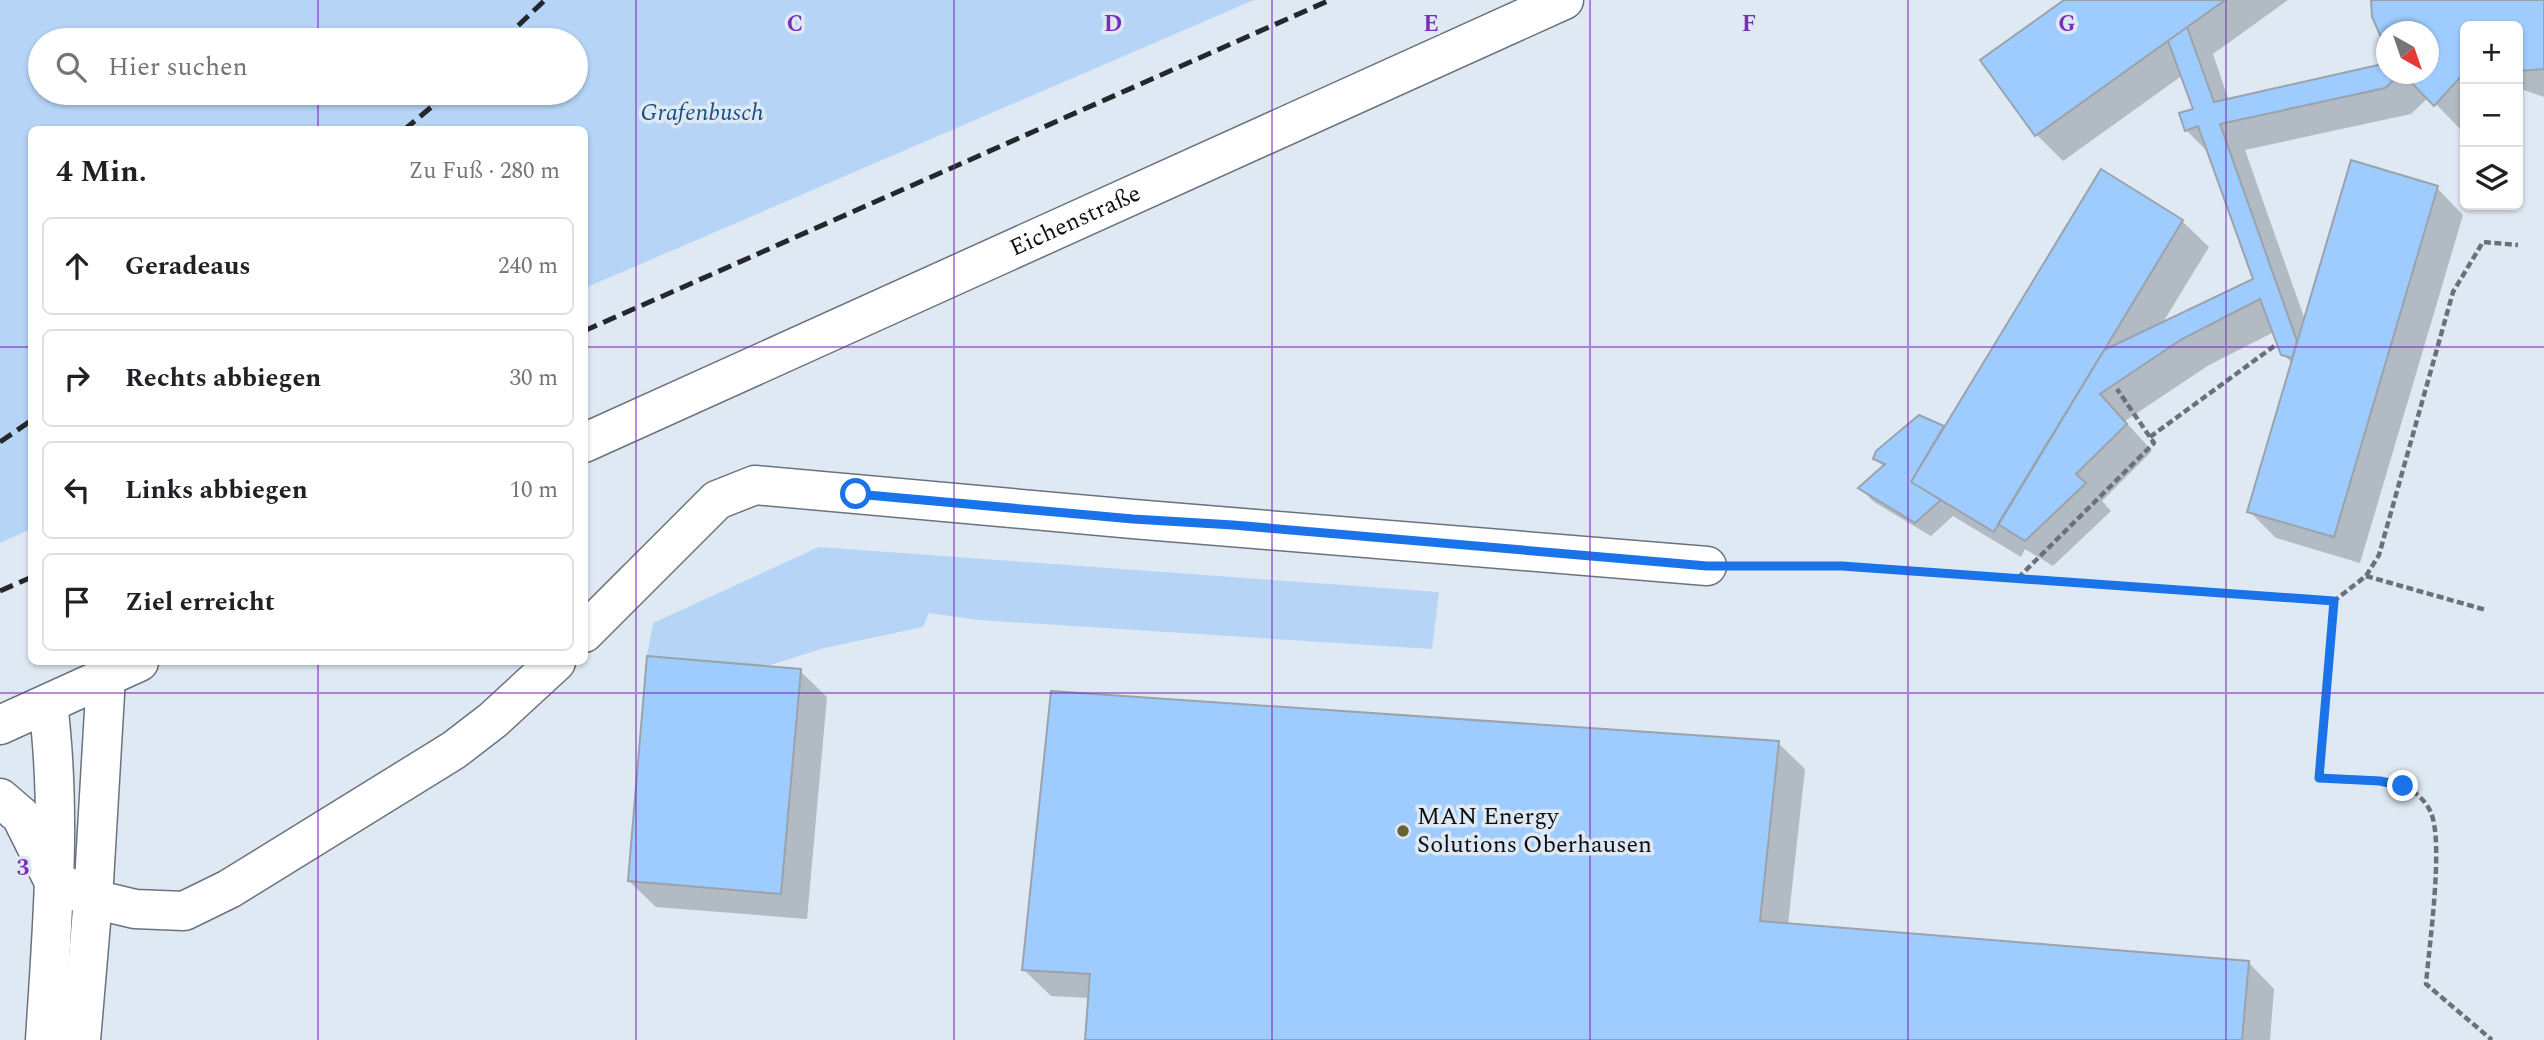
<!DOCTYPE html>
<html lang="de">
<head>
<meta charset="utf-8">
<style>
  :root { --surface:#fff; --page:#f6f6f6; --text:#202124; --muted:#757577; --line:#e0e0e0 }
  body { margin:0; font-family:Spectral,serif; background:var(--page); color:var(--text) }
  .controls { position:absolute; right:21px; top:21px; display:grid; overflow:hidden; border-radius:10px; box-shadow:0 2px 5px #0004 }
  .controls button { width:63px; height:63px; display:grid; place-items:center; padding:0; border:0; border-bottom:2px solid var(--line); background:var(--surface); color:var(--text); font:35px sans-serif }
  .compass { position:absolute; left:2376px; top:21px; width:63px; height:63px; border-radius:50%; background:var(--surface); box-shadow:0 2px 5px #0004; rotate:140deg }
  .stop { position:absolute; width:21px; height:21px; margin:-16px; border:5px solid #1a73e8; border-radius:50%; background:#fff }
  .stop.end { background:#1a73e8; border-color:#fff; box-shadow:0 2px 7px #0008 }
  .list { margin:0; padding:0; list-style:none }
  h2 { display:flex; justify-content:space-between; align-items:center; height:91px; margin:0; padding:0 28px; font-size:30px }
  h2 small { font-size:23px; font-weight:400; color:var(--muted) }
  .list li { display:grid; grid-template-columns:46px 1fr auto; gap:21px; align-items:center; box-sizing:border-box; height:98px; margin:0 14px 14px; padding:0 14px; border:2px solid var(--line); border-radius:10px }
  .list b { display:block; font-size:26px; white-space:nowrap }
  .list em { font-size:23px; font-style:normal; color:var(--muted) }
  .icon { flex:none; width:38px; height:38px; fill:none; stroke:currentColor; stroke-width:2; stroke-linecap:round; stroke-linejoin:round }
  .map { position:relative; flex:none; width:2544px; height:1040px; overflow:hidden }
  .search { position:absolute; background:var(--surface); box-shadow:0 2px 5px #0004; left:28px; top:28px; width:560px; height:77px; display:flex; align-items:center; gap:18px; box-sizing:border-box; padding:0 24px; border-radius:38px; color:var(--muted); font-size:26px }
  .panel { position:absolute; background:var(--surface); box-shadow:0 2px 5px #0004; left:28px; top:126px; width:560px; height:539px; border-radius:10px }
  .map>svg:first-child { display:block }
  .green { fill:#b5d4f6; fill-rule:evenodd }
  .shadow { fill:#0003 }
  .building { fill:#9fccfe; stroke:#9aa3ad; stroke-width:2 }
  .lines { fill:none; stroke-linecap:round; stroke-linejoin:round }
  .minor-casing { stroke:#6a737d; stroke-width:41 }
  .path { stroke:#6b7178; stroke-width:4.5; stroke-dasharray:7 3.5; stroke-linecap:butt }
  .minor { stroke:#fff; stroke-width:38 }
  .rail { stroke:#24282d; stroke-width:5; stroke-dasharray:14 7; stroke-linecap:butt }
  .route { stroke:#1a73e8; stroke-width:9 }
  .grid { fill:none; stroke:#7b2cbf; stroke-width:2; stroke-opacity:0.55 }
  .poi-dot { fill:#666431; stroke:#dfe9f4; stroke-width:2.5 }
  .labels { text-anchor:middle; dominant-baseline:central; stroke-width:7; stroke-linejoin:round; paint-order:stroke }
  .park-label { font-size:24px; font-style:italic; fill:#155087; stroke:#dfe9f4 }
  .street-label { font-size:24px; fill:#0b0e12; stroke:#dfe9f4 }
  .poi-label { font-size:24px; fill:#0b0e12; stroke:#dfe9f4; text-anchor:start }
  .grid-label { font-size:23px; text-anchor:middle; font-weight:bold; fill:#7b2cbf; stroke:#dfe9f4; stroke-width:7; stroke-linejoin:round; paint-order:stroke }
</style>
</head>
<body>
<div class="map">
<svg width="2544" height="1040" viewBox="0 0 2544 1040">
  <rect width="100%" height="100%" fill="#dfe9f4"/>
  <!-- green -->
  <path class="green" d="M0,0H1254L585,288L584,130H32L31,529L0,543ZM40,40H576V93H40Z
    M819,547L1439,592L1432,649L979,620L929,613L923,627L824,648L767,666L647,656L653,623Z"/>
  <!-- shadow -->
  <path class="shadow" d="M2067,0H2288L2213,54L2229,101L2379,67L2386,61V74H2428V32H2386V44L2374,17L2373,0H2544V97L2518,88V26H2465V127L2462,131L2429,97L2411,114L2245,150L2305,320L2437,188L2463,215L2360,563L2276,538L2249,511L2293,364L2283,354L2274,332L2209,365L2125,421L2152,451L2102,501L2111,511L2053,566L2025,549L2021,557L1953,516L1931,536L1874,502L1860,488L1884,467L1875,458L1920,417L1945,429L2182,221L2209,247L2162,324L2255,280L2210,154L2186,130L2196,110L2183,75L2063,161L2037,135L1983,61Z
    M800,671L827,697L807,919L656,907L629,881Z
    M1778,743L1805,769L1788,925L2248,962L2274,989L2270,1040H1087L1090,998L1051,996L1024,970Z"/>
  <!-- building -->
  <path class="building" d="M2064,0H2225L2035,136L1980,60Z
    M2371,0H2544V69L2518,71V26H2465V72L2434,106L2403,74H2428V32H2386V48L2372,17Z
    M2187,27L2214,102L2378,65L2386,59V74H2400L2385,88L2220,124L2297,341L2292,358L2281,355L2260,299L2182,339L2100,394L2127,424L2076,474L2086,483L2025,541L1998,524L2104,350L2253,279L2198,126L2185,131L2179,113L2193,109L2168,41Z
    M2351,160L2438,186L2334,537L2247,512Z
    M2101,169L2183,220L1994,532L1911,482Z
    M1919,415L1944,426L1911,482L1941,500L1915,523L1858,488L1885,464L1873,459L1876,451Z
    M647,656L801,669L781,894L628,881Z
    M1051,691L1779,741L1760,921L2249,961L2242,1040H1085L1090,974L1022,970Z"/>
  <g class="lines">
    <!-- minor casing -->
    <g class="minor-casing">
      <g id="minor">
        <path id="s1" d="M584,443L1564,0"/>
        <path d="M584,633L717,500L755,485L1133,519L1707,566"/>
        <path d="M0,725L139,662"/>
        <path d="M0,798L21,816L53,880L93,899L135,909L184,911L229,889L454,750L493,720L556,662"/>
        <path d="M45,1040C52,928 62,815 48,704"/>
        <path d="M81,1040L93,899L106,677"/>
      </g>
    </g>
    <!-- path -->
    <path class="path" d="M2150,437L2277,344
      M1746,566H1842L2334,601L2366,576L2379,555L2453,292L2483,242L2518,245
      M2366,576L2486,610
      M2018,578L2154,443L2117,389
      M2334,601L2319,778C2346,779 2380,775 2405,787C2416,792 2426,801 2431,813C2444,843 2429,947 2426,984L2492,1040"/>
    <!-- minor -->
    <use href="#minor" class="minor"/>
    <!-- rail -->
    <path class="rail" d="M503,40L545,0
      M404,130L448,93
      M584,331L1330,0
      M0,442L32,420
      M0,591L32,577"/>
  </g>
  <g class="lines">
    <!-- route -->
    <path class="route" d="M856,494L1133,519L1233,525L1707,566H1842L2334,601L2319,778L2380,781L2403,786"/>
  </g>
  <!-- grid -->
  <path class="grid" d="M318,0V40M636,0V1040M954,0V1040M1272,0V1040M1590,0V1040M1908,0V1040M2226,0V1040M318,93V130M0,347H32M584,347H2544M318,662V1040M0,693H2544"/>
  <!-- markers -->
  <circle class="poi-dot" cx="1403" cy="831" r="7"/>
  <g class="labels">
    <!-- park labels -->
    <g class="park-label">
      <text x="702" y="113">Grafenbusch</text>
    </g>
    <!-- street labels -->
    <g class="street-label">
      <text stroke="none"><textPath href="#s1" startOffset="539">Eichenstraße</textPath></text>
    </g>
    <!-- poi labels -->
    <g class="poi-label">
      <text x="1417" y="817">MAN Energy<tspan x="1417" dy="28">Solutions Oberhausen</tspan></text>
    </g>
  </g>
  <g class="grid-label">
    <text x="795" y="31">C</text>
    <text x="1113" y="31">D</text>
    <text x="1431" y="31">E</text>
    <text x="1749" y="31">F</text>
    <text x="2067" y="31">G</text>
    <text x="23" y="875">3</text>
  </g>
</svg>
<div class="controls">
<button>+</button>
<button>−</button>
<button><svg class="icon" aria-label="layers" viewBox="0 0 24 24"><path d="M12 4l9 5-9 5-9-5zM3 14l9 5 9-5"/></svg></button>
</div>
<svg class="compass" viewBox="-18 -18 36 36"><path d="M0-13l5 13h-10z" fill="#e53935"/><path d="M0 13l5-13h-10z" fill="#757577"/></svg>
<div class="stop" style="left:856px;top:494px"></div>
<div class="stop end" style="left:2403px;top:786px"></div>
<div class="search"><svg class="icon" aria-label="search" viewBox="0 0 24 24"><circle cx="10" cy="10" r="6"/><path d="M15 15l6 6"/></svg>Hier suchen</div>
<section class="panel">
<h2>4 Min.<small>Zu Fuß · 280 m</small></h2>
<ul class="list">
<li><svg class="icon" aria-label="ahead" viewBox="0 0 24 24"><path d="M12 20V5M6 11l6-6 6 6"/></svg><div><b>Geradeaus</b></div><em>240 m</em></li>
<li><svg class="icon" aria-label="right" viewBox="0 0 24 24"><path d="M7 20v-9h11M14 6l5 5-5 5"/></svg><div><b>Rechts abbiegen</b></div><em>30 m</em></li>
<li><svg class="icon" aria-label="left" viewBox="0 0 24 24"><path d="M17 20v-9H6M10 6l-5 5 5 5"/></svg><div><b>Links abbiegen</b></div><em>10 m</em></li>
<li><svg class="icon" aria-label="arrive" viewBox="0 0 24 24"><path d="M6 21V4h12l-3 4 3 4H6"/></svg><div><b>Ziel erreicht</b></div></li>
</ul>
</section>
</div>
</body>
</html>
